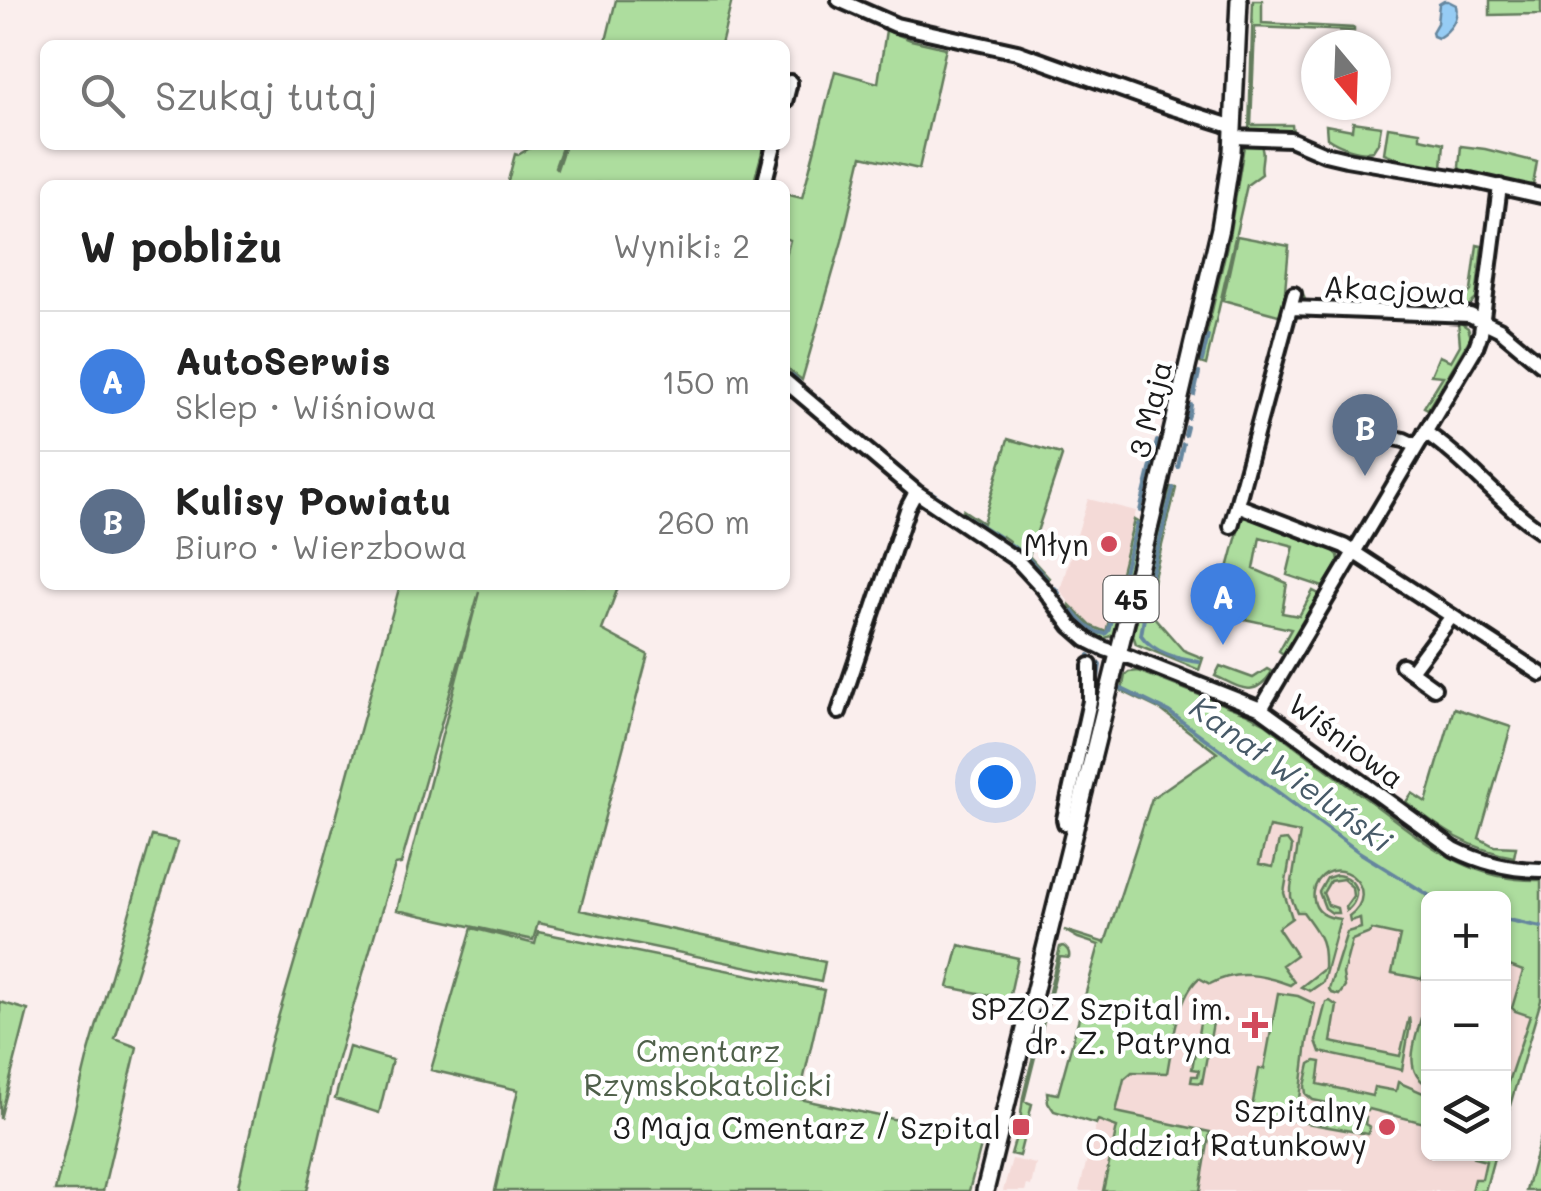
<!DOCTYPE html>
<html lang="pl">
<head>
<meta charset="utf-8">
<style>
  :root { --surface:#fff; --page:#f2f2f2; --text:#222; --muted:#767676; --line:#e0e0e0; --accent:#d93025 }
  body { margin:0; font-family:Mali,sans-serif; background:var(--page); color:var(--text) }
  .controls { position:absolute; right:30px; bottom:30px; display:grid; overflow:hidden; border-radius:15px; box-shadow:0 2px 8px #0004 }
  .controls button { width:90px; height:90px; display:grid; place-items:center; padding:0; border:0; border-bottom:2px solid var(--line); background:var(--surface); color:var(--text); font:50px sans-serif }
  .compass { position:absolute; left:1301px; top:30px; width:90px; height:90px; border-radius:50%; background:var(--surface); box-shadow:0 2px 8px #0004; rotate:161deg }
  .you { position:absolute; left:995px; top:782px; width:35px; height:35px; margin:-25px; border:8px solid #fff; border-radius:50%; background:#1a73e8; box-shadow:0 0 0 15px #1a73e833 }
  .badge { display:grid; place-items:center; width:65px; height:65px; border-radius:50%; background:var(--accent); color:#fff; font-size:32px; font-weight:700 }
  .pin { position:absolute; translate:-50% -82px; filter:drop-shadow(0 2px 5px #0008) }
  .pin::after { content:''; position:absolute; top:52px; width:35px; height:30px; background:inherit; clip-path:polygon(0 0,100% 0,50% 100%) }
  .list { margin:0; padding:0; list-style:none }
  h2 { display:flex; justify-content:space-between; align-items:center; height:130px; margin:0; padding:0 40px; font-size:42px }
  h2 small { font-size:32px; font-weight:400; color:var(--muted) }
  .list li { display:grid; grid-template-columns:65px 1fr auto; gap:30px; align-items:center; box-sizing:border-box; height:140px; padding:0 40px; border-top:2px solid var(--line) }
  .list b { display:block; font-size:38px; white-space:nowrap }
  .list p { margin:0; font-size:32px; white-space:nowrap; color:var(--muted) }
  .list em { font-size:32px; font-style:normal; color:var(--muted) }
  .icon { flex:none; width:55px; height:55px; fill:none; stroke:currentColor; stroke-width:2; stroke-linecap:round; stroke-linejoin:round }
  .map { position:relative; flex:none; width:1541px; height:1191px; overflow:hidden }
  .search { position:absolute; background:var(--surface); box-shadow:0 2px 8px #0004; left:40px; top:40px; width:750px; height:110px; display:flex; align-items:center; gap:25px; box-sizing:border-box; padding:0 35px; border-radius:15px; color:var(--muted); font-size:38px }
  .panel { position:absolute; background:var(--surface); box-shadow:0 2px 8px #0004; left:40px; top:180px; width:750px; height:410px; border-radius:15px }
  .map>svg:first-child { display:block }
  .built { fill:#f4dad7 }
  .green { fill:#addd9e; stroke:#647c5d; stroke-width:2.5 }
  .water { fill:#96ccf4; stroke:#65869e; stroke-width:2.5 }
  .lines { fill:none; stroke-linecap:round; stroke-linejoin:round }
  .stream { stroke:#65869e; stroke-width:4 }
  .minor-casing { stroke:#1c1c1c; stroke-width:20 }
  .major-casing { stroke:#1c1c1c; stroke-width:22 }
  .minor { stroke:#fff; stroke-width:12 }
  .major { stroke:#fff; stroke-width:15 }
  .poi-dot { fill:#d1495b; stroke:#fff; stroke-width:4 }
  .labels { text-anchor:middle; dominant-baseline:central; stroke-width:9; stroke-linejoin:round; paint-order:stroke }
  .shield { fill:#fff; stroke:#606060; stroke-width:2.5 }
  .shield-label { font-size:28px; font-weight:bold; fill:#1c1c1c }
  .street-label { font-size:30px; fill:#1c1c1c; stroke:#fff }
  .poi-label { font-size:30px; fill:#1c1c1c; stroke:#fff; text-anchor:end }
  .park-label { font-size:30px; fill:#4f604a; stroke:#fff }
  .water-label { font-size:32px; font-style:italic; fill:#475a68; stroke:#fff }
</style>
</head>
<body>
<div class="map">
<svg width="1541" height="1191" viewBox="0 0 1541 1191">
  <rect width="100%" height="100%" fill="#faeeed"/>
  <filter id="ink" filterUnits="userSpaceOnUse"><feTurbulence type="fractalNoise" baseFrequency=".01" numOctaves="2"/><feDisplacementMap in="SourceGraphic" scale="20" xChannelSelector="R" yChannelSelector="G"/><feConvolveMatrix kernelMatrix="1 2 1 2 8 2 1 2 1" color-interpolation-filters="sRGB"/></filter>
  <g filter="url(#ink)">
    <!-- built -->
    <path class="built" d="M1088,499L1136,511L1106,632L1094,628L1082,619L1060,590Z
      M1218,753L1428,901V1154H1495L1485,1191H1079L1097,1120L1152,798Z
      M1504,925L1541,933V1000L1504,1126Z
      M1012,1159L1036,1164L1031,1186L1027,1185L1025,1191H1003Z"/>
    <!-- green -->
    <path class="green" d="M616,0H732L721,45H605Z
      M1253,0H1262V23L1354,28V31L1255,27L1251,125H1292L1293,133L1249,132Z
      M1490,0H1541V14L1490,15Z
      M886,30L911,40L946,48L919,169L862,156L842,241L802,380L785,367V259L790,240L785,238V194L802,198L835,71L878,83Z
      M1353,122L1381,126L1378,143L1373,151C1360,154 1338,146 1327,138L1326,125L1352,130Z
      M1388,127L1420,132V138L1444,143L1442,167L1438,170H1427L1384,153Z
      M1259,143C1267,153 1259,163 1262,174L1247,185L1206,365L1200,363L1229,237L1244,146Z
      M535,145H563L555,167L557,169L565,145H764L753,185H604L603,183L507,185L515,154L518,155Z
      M1461,146L1485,149L1537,162L1533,185L1529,188L1463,174L1459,167Z
      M1237,236L1289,246L1285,291L1302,290L1305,300L1308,302L1334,304L1302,303L1299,294L1282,316L1223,300Z
      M1477,245L1482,246L1476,299L1470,305L1462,306L1460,304L1471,291Z
      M1458,321L1468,328L1471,337L1428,409L1424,407L1443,376L1431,375L1439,356L1451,361L1460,345Z
      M1008,439L1061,454L1062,456L1029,556L1049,578L1044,581L1008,547L1009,541L1002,536L997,540L961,516L963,510L983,523Z
      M1170,487L1176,488L1152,586L1146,584Z
      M1248,516L1328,545L1338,555L1339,561L1323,587L1287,575L1294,546L1260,537L1254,569L1287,583L1282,613L1299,616L1313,591L1319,594L1283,654L1279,651L1291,629L1216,613L1238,531L1236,526L1240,520Z
      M1134,520L1139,523L1142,529L1118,623L1113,635L1101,640C1086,635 1069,620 1070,605L1091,626L1106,632Z
      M400,585H619L602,630L648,655L580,910L825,962L821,982L538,923L533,940L397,910L479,592L401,864L395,865L336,1065L307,1191H237L270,1045L325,858Z
      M1143,597H1149L1146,608L1183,650L1203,658L1199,670L1136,644L1133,635Z
      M1220,666L1253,678L1267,669L1272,672C1253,700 1241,687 1215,676Z
      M1139,671L1245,713L1266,724C1300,750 1336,776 1371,802C1425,842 1469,882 1541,880V1000L1504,1126V1094L1530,1016L1515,1011L1512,1008L1523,971L1504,964V898H1428V961L1422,979L1392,973L1400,936L1372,930L1370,933L1352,940L1343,974L1345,987L1339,995L1331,993L1329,989L1347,932L1361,928L1360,918L1350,921L1349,916C1384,890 1338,852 1318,881C1314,887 1312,896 1315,904C1319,915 1330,918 1340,919L1323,982L1310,991L1301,987L1324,969C1325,939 1320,936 1303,912H1297L1291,897V888L1300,833L1269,827L1259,864L1273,867L1279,841L1287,840L1292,847L1284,893L1292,918L1278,928L1296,955L1282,965L1294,982L1290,985C1263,975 1237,969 1210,984L1199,978C1178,996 1172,1046 1167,1073L1132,1072L1124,1079L1116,1112L1210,1132L1200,1191H1103L1117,1127L1098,1120L1096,1124L1054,1111L1048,1102L1047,1092L1058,1094L1099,945L1078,938L1064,930L1105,943L1152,798L1217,753L1161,710L1122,691L1125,675L1129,672Z
      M1454,708L1511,727L1479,838L1494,846L1516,847L1514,857C1469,849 1442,830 1406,802L1412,793L1426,802Z
      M152,836L178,842L115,1039L137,1047L103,1191H55L88,1055Z
      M1336,875C1358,877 1363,898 1346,911L1345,907L1353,896L1352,887L1343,879L1330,881L1323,893L1328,905L1337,908L1338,913H1332L1325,908L1319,892L1327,878Z
      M472,928L535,944L538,932L824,990L799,1099L983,1138L969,1191H495L518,1090L431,1070Z
      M959,945L1018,958L1009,999L948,987Z
      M1063,946C1068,949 1070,953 1069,958L1060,957L1024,1101L1032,1104L1019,1156L1011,1154L1018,1130L1022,1131L1024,1125L1020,1123L1023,1097L1060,947Z
      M1278,993L1298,996L1315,1004L1307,1042L1300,1099L1308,1108L1366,1118L1365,1124L1370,1127L1368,1134L1251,1113L1259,1069H1264Z
      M1330,1001L1337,1006L1331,1042L1400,1056L1409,1017L1410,1026L1402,1070L1320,1052L1316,1041L1326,1002Z
      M0,1002L28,1010L0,1119Z
      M1202,1011L1215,1012L1202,1083L1191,1082L1192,1076H1198L1199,1070L1192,1069Z
      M1428,1015V1085C1402,1072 1415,1041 1421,1018Z
      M349,1047L392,1060L379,1113L335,1099Z
      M1315,1061L1321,1062L1318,1084L1372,1096L1374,1087L1396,1091L1398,1082L1428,1095V1124L1369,1109L1368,1111L1313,1100L1306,1094L1305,1086L1310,1064Z
      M1541,1135V1191H1526Z
      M1474,1154H1495L1485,1191H1471L1474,1179H1482L1486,1161L1474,1158Z"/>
    <!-- water -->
    <path class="water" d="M1444,1H1448L1456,5C1459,19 1450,31 1438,38L1433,36L1432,32L1437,23L1439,4Z"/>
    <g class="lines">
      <!-- stream -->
      <path class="stream" d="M1202,361L1208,336
        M792,375L799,382
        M810,392L824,403
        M1194,395L1199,373
        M833,411L882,454
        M1190,412L1191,405
        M1188,418L1189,415
        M1185,435L1187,427
        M893,462L908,475
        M1178,467L1183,444
        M931,492L951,506
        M1140,511L1157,441
        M963,514L999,537
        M1010,544L1028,558L1046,578
        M1149,585L1173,488
        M1055,588L1059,593
        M1073,611C1082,622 1090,632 1105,634L1108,631L1137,524
        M1143,618L1146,598
        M1144,618L1141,635C1152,652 1179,660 1199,662
        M1089,655L1100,665L1098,679
        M1122,689L1169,712L1359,852L1433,898
        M1504,919L1541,927"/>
      <!-- minor casing -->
      <g class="minor-casing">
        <path id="minor" d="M839,0L896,25L1017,52L1173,108L1234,127
          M785,102L790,82
          M1233,137L1290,139L1325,154L1346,159L1470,180L1541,196
          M764,185L774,145
          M1291,308L1470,315L1499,329L1541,364
          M785,381L916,492L1017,560L1044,589L1071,626L1087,640L1105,649L1132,658L1261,709L1454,849C1482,863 1509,870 1541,870
          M1355,430L1404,440L1417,446
          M1425,432C1467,460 1499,503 1541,531
          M1237,505L1294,294
          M1231,526L1237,505L1344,546L1541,674
          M1402,665L1434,688
          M1411,671L1452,616
          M1261,709L1476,347L1481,333L1500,186
          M839,712L908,507L916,492
          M1075,826L1065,823L1064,819L1090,701V665"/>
      </g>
      <!-- major casing -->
      <g class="major-casing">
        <path id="major" d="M985,1191L1151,521L1220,228L1232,152L1239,0"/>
      </g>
      <!-- minor -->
      <use href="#minor" class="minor"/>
      <!-- major -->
      <use href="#major" class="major"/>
    </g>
  </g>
  <!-- markers -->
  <g class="poi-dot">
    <circle cx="1109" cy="544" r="10"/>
    <path d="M1250 1010h10v10h10v10h-10v10h-10v-10h-10v-10h10z"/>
    <rect x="1011" y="1117" width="20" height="20" rx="5"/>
    <circle cx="1387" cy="1127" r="10"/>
  </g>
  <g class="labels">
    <!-- shield labels -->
    <rect class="shield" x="1103.5" y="576" width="55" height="46" rx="8"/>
    <g class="shield-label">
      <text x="1131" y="599">45</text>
    </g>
    <!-- street labels -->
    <g class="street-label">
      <text transform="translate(1395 289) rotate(3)">Akacjowa</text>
      <text transform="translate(1149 409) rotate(-76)">3 Maja</text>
      <text transform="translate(1347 740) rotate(37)">Wiśniowa</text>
    </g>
    <!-- poi labels -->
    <g class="poi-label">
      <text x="1089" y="544">Młyn</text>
      <text x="1232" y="1008">SPZOZ Szpital im.<tspan x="1232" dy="34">dr. Z. Patryna</tspan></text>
      <text x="1367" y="1110">Szpitalny<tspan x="1367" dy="34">Oddział Ratunkowy</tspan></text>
      <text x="1001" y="1127">3 Maja Cmentarz / Szpital</text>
    </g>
    <!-- park labels -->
    <g class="park-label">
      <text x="708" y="1050">Cmentarz<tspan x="708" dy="34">Rzymskokatolicki</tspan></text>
    </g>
    <!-- water labels -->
    <g class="water-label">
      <text transform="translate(1292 773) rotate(36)">Kanał Wieluński</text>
    </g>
  </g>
</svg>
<div class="controls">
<button>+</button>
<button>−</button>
<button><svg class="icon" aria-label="layers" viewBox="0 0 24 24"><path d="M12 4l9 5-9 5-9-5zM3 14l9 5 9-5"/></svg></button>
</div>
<svg class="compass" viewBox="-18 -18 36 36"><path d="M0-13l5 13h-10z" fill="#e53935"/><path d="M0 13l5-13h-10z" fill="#767676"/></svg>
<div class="you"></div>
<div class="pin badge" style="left:1223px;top:645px;background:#3f7fe0">A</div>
<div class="pin badge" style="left:1365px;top:476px;background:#5c6f8a">B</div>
<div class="search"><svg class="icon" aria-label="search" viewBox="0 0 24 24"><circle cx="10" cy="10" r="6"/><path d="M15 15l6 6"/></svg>Szukaj tutaj</div>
<section class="panel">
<h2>W pobliżu<small>Wyniki: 2</small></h2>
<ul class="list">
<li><span class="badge" style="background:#3f7fe0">A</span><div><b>AutoSerwis</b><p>Sklep · Wiśniowa</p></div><em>150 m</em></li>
<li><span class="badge" style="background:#5c6f8a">B</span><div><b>Kulisy Powiatu</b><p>Biuro · Wierzbowa</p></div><em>260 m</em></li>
</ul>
</section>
</div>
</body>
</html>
